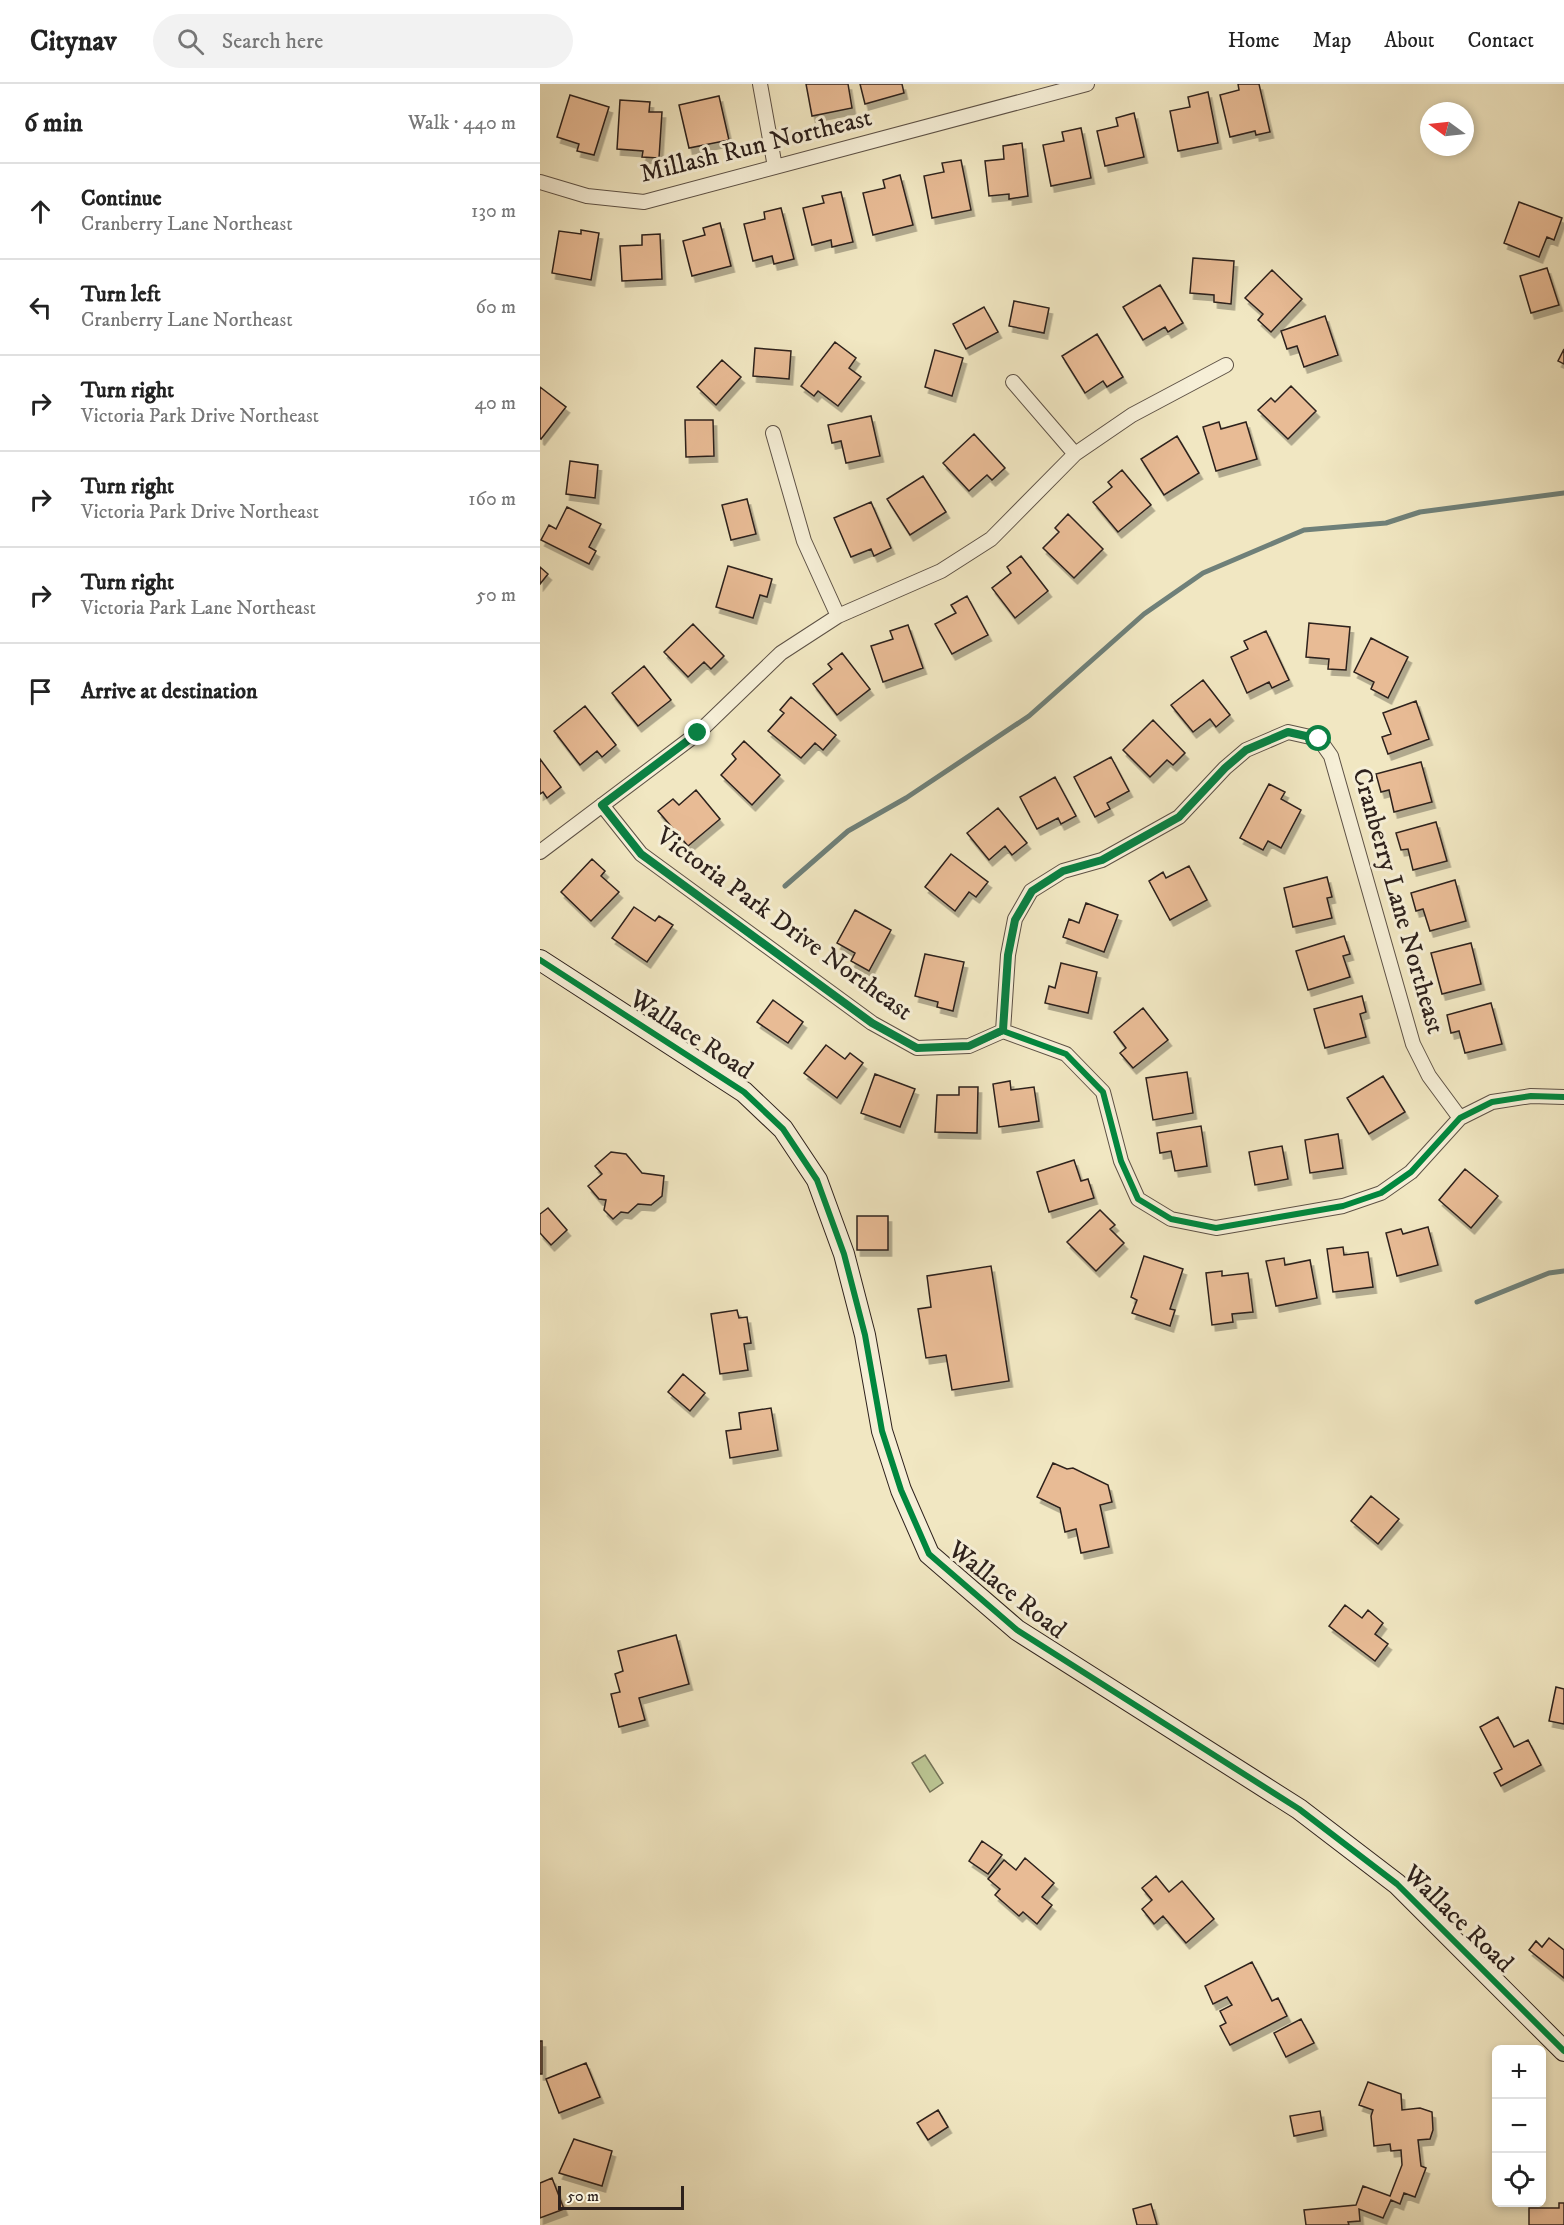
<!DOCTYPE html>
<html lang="en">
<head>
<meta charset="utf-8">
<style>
  :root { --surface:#fff; --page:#f2f2f2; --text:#222; --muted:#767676; --line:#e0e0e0 }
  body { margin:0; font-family:"IM FELL DW Pica",serif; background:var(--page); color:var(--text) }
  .controls { position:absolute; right:18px; bottom:18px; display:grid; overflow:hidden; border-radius:9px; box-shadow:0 3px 9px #0003 }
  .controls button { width:54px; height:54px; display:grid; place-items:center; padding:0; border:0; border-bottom:2px solid var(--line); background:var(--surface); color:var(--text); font:30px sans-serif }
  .compass { position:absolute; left:880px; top:18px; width:54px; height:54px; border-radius:50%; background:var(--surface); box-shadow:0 3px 9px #0003; rotate:285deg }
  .scale { position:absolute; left:18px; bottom:15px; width:126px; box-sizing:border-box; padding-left:6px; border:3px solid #2d211c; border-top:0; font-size:16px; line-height:21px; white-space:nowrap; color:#2d211c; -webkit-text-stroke:4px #f6efd7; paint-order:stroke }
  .stop { position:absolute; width:18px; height:18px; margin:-14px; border:4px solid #0b8043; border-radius:50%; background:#fff }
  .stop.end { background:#0b8043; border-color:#fff; box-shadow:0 2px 6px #0008 }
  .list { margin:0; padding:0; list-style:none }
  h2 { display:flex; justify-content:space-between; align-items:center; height:78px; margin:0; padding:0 24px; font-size:26px }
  h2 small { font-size:20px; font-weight:400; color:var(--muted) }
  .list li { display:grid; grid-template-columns:39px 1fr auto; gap:18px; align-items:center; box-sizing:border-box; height:96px; padding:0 24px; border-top:2px solid var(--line) }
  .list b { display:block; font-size:22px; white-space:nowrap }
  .list p { margin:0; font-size:20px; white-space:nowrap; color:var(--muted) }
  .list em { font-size:20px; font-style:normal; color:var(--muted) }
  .icon { flex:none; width:33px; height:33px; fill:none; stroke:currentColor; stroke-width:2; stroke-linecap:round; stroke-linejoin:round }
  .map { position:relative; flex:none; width:1024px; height:2141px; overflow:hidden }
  header { display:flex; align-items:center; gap:36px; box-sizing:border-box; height:84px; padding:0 30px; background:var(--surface); border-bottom:2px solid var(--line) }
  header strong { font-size:28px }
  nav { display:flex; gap:33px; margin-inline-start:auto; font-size:21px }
  .search { width:420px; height:54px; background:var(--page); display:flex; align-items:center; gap:15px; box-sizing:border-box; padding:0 21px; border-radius:33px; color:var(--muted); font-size:22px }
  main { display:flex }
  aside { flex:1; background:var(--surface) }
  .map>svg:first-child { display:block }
  .green { fill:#bbc593; stroke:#747358; stroke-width:1.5 }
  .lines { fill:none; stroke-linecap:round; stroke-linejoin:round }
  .stream { stroke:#6f8079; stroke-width:5 }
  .building { fill:#e8bb95; stroke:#2d211c; stroke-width:1.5; filter:url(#shadow) }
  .street-casing { stroke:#5e5246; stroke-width:16 }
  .secondary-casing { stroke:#2d211c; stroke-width:22 }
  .street { stroke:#f6efd7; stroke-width:14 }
  .secondary { stroke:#f6efd7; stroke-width:20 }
  .cycleway-casing { stroke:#f6efd7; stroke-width:10 }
  .cycleway { stroke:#00873e; stroke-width:6 }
  .route { stroke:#0b8043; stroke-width:8 }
  .labels { text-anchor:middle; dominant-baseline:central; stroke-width:6; stroke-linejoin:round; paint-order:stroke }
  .street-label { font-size:26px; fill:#2d211c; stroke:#f6efd7 }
</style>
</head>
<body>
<header>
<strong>Citynav</strong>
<div class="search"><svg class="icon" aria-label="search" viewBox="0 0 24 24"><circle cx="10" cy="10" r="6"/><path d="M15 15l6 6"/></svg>Search here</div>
<nav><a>Home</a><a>Map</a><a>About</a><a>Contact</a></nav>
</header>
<main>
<aside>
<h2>6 min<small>Walk · 440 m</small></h2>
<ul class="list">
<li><svg class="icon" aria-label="ahead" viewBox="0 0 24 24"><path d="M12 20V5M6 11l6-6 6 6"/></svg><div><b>Continue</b><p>Cranberry Lane Northeast</p></div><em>130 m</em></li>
<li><svg class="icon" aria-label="left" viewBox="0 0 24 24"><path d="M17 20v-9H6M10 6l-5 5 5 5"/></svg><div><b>Turn left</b><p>Cranberry Lane Northeast</p></div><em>60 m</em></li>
<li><svg class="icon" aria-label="right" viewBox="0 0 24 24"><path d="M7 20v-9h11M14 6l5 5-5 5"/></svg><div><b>Turn right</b><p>Victoria Park Drive Northeast</p></div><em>40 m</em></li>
<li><svg class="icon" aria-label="right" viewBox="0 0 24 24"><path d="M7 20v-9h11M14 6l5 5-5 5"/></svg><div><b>Turn right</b><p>Victoria Park Drive Northeast</p></div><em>160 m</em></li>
<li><svg class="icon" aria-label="right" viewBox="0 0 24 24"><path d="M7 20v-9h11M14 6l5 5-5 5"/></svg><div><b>Turn right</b><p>Victoria Park Lane Northeast</p></div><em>50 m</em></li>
<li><svg class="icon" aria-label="arrive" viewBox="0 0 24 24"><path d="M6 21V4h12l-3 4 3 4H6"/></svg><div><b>Arrive at destination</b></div></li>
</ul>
</aside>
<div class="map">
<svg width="1024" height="2141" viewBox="0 0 1024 2141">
  <defs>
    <filter id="shadow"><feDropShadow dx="3.5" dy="6" stdDeviation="0" flood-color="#0004"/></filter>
  </defs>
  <rect width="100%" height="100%" fill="#f1e7c2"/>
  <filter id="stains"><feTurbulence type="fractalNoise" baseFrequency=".00333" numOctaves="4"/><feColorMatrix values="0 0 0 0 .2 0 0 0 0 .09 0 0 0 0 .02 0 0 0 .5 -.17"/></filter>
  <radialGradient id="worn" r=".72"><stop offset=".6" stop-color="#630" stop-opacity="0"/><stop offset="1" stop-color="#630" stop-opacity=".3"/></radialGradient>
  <!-- green -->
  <path class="green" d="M385,1671L403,1699L390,1708L372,1679Z"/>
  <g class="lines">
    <!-- stream -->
    <path class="stream" d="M245,802L308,747L366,714L489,632L604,530L663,489L764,446L846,439L880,428L1024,409
      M937,1218L1009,1189L1024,1187"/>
  </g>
  <!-- building -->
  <path class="building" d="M266,0H308L312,24L272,32Z
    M320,0H362L364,9L325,20Z
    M698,0H719L730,48L716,51L715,47L690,53L680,11L699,6Z
    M668,8L678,59L638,67L630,27L650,23L648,13Z
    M30,11L69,23L54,71L37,67L39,60L17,53Z
    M179,12L189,56L149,64L139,21Z
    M80,16L110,18L109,28H122L119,74L102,73L103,67L77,65Z
    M594,29L604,73L565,82L557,47L578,42L576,34Z
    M541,44L551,94L511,102L503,61L524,57L522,48Z
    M482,59L488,112L469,115V110L449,112L445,77L464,75L463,62Z
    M421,76L431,126L392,134L384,92L404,88L402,79Z
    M360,91L373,141L333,151L323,109L345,104L343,96Z
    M301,108L313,158L292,163L291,156L272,161L263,124L284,119L282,112Z
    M979,118L1022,134L1014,156L1007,153L999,173L964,159Z
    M241,124L254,175L234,180L232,172L213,177L204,140L225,135L224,128Z
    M180,139L191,182L152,192L143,157L165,151L163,144Z
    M41,146L59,149L51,196L12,189L19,147L41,150Z
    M120,150L122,195L82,197L80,162L102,161V151Z
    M653,174L694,177L691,220L674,218V211L650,209Z
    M1007,184L1019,221L991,229L980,192Z
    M732,186L762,215L731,248L718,236L723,230L705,214Z
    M620,201L643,239L628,248L625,243L603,256L583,223Z
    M474,217L509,224L504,249L469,242Z
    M444,223L458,248L426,265L413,240Z
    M785,232L798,271L764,283L757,262L747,265L741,247Z
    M557,250L583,293L567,303L563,297L545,309L522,272Z
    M295,258L316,274L309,284L321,293L298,322L278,307L274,312L261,302Z
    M215,264L251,267L249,295L213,292Z
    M1024,265V280L1018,277Z
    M395,266L423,274L412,312L385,303Z
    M182,276L201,293L176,321L157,303Z
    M751,302L776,327L748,355L718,326L731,314L735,318Z
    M0,303L26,323L1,355L0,354Z
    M331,332L340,372L306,379L301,357L292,359L288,341Z
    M145,336H173L174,372L146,373Z
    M679,338L681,345L706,338L717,375L676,387L663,343Z
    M434,350L465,384L452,396L447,391L429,407L403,379Z
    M637,352L659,389L624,411L601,375Z
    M30,377L58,381L55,414L26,410Z
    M582,386L611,421L578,448L553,418L572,403L568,398Z
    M383,392L406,428L370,451L347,415Z
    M207,415L216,450L191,456L182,421Z
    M331,418L351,464L334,472L331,465L311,473L294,434Z
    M27,423L61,440L49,463L56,467L49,480L1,456L9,441L16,445Z
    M528,430L563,465L534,494L503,464L519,448L515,444Z
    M481,472L508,507L475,534L452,504L471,489L467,483Z
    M188,482L232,495L227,513L220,511L213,534L176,523Z
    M0,483L8,490L0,500Z
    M427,512L448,551L412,570L395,540L416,529L411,521Z
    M769,539L810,543L806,586L788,585L789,575L766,573Z
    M153,540L184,572L171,585L164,578L148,593L124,568Z
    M368,541L383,584L343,598L331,562L353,555L350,547Z
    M726,547L749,596L732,604L729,598L707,609L691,573L708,565L704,557Z
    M831,554L868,573L848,614L831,605L834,598L814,588Z
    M302,569L330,605L297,631L273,600L292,585L288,580Z
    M104,582L131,616L98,642L72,609Z
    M663,596L690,631L676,643L670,635L653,648L631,621Z
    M251,613L296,651L283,666L275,659L261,674L228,647L244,629L240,626Z
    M876,617L889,655L848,670L842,653L851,650L843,629Z
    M45,622L76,661L62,673L57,667L40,681L14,647Z
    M613,636L645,669L633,681L627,676L610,693L583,666Z
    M204,657L240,691L212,721L181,691L196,675L192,670Z
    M571,673L589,707L567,719L570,725L555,733L534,693Z
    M0,675L21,703L7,714L3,708L0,710Z
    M881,678L892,718L854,728L849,706L841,708L836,690Z
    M515,693L536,732L521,740L518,734L497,745L480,713Z
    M729,700L745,708L741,715L761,726L741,764L728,757L723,766L700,754Z
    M156,706L180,735L148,762L118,727L133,715L139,721Z
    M458,724L487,759L472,771L465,762L449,776L427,749Z
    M896,738L907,777L873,786L868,765L861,766L856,749Z
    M411,770L448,798L436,813L429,808L415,827L385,803Z
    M52,775L65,787L61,792L79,808L51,837L21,808Z
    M649,782L667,816L630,836L609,797L623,788L626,794Z
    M787,793L792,813L787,814L792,834L753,843L744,804Z
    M915,796L926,837L890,847L883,825L876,827L871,809Z
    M546,819L578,831L564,868L523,853L529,835L539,839Z
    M94,823L115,837L119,832L133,841L107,878L72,854Z
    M315,826L351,846L329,887L311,877L315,869L297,859Z
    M804,852L810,870L803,872L810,893L768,906L756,867Z
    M931,859L941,900L902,910L891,869Z
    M385,870L424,878L413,927L397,923L398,918L375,912Z
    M521,879L557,888L548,929L505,919L509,902L515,904Z
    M822,912L826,928L820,930L826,953L785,964L774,925Z
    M233,916L263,938L248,959L217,938Z
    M951,919L962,960L925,969L919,947L911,949L907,931Z
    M603,924L628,956L593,984L580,969L586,964L574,948Z
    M286,961L305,975L310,969L323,979L297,1014L264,989Z
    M647,988L653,1029L613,1036L606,994Z
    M335,990L375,1005L360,1043L321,1029Z
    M843,992L865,1028L829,1050L807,1014Z
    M470,997L471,1006L494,1003L499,1037L459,1043L453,1000Z
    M419,1003H438L437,1049L395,1048L397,1011H419Z
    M661,1042L667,1082L635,1087L631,1067L620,1069L617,1049Z
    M798,1050L803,1084L770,1089L765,1056Z
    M742,1062L748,1095L715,1101L709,1068Z
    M71,1068L86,1070L102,1089L124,1092L122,1112L111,1121L98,1120L88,1129L81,1128L73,1135L64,1126L66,1116L59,1115L48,1102L62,1090L55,1082Z
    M534,1076L541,1097L548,1095L554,1114L509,1128L497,1088Z
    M925,1085L958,1112L931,1144L899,1116Z
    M8,1124L27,1146L11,1161L0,1149V1130Z
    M560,1126L575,1141L570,1145L584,1159L556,1187L527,1158Z
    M317,1132H348V1166H317Z
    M888,1143L898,1181L857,1192L846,1149L861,1145L863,1150Z
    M803,1163L804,1171L828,1168L833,1203L793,1208L787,1165Z
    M604,1172L643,1185L630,1225L635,1226L630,1242L592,1229L597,1216L591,1213Z
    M744,1174L745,1181L770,1176L777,1214L736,1222L726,1177Z
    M451,1182L469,1297L412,1306L406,1271L386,1274L378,1225L391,1223L387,1192Z
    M682,1187V1192L708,1189L713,1228L692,1230L693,1238L672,1241L666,1189Z
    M197,1226L199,1234L207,1233L211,1259L204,1260L208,1286L180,1290L171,1230Z
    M143,1290L165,1309L150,1327L128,1308Z
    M231,1324L238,1366L190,1374L186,1347L201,1345L199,1329Z
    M513,1379L527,1385L533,1384L568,1401L572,1418L560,1421L569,1463L541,1469L536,1445L525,1448L520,1424L497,1413Z
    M831,1412L859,1435L838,1460L811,1437Z
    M805,1521L822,1534L828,1526L843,1539L835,1550L848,1560L835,1577L789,1542Z
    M136,1551L149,1600L99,1614L105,1636L79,1643L71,1610L80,1608L75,1590L83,1587L78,1567Z
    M1016,1603L1024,1605V1640L1009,1637Z
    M958,1633L974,1663L988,1656L1001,1681L961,1702L954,1689L962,1685L940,1643Z
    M442,1757L462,1771L448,1790L429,1777Z
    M485,1774L514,1799L502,1813L512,1821L497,1840L483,1828L479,1832L455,1811L460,1805L448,1795L464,1776L476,1786Z
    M616,1792L629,1808L642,1797L674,1835L646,1859L623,1832L614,1840L602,1825L612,1816L602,1804Z
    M1009,1854L1024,1866V1894L989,1866L996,1857L1002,1863Z
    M712,1878L732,1917L738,1914L747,1932L690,1961L680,1942L686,1939L680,1927L692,1921L687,1913L673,1920L665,1902Z
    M761,1935L774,1959L746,1973L734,1949Z
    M0,1957H2V1990H0Z
    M46,1979L60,2013L19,2029L6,1995Z
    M828,1998L861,2010L862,2026L880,2024L892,2028L893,2046L890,2055L878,2056L881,2082L886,2084L875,2113L864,2109L860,2120L851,2116L843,2134L819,2125L820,2137L808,2138L809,2141H766L764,2126L816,2121L823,2102L850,2112L862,2081L861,2066L851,2067L850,2060L834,2062L831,2032L833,2026L819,2021Z
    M398,2026L408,2043L388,2056L377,2039Z
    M780,2027L783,2046L754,2052L750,2032Z
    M34,2055L72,2067L62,2102L19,2089Z
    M12,2094L24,2125L0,2134V2099Z
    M1019,2119H1024V2141H989V2124H1019Z
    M611,2120L617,2141H597L593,2125Z"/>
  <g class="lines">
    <!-- street casing -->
    <g class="street-casing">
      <path id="street" d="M220,0L235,83
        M0,98L47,112L104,118L547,0
        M473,298L535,370
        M233,349L264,457L298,532
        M62,721L101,770L332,939L377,964L429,962L463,947L526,970L563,1008L581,1077L598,1115L631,1135L676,1144L803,1122L841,1109L871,1088L920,1034L952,1018L991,1012L1024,1013
        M0,768L158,649L241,569L298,532L401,487L451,455L535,370L592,331L686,281
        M463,947L468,871L475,835L491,807L523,787L562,776L639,733L685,684L706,666L748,648L779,655L791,672L873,960L889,992L920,1034"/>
    </g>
    <!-- secondary casing -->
    <g class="secondary-casing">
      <path id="secondary" d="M0,876L204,1008L243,1045L277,1096L304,1170L325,1251L342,1347L361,1406L389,1470L477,1546L759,1725L857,1800L1024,1967"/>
    </g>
    <!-- street -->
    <use href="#street" class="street"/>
    <!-- secondary -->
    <use href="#secondary" class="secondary"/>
    <!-- cycleway casing -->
    <g class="cycleway-casing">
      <path id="cycleway" d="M62,721L101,770L332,939L377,964L429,962L463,947L526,970L563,1008L581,1077L598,1115L631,1135L676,1144L803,1122L841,1109L871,1088L920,1034L952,1018L991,1012L1024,1013
        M0,876L204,1008L243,1045L277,1096L304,1170L325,1251L342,1347L361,1406L389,1470L477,1546L759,1725L857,1800L1024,1967"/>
    </g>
    <!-- cycleway -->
    <use href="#cycleway" class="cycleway"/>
  </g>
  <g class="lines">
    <!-- route -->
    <path class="route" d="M158,649L62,721L101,770L332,939L377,964L429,962L463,946L468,871L475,836L492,807L523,787L562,776L639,733L685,684L706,666L748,648L779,655"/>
  </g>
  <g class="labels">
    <!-- street labels -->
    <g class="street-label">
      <text transform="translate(216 62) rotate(-14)">Millash Run Northeast</text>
      <text transform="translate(858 817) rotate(74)">Cranberry Lane Northeast</text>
      <text transform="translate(244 840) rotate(36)">Victoria Park Drive Northeast</text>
      <text transform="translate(151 951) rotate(33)">Wallace Road</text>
      <text transform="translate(467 1506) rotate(38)">Wallace Road</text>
      <text transform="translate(918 1835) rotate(44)">Wallace Road</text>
    </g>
  </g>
  <rect width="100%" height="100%" filter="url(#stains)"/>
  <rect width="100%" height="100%" fill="url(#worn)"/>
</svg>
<div class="controls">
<button>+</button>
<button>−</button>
<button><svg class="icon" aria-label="locate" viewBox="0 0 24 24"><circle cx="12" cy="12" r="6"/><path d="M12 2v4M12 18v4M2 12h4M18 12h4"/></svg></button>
</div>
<svg class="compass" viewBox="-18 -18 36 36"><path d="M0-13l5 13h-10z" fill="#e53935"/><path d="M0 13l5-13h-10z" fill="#767676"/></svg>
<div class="scale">50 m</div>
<div class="stop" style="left:779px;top:655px"></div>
<div class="stop end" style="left:158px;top:649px"></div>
</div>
</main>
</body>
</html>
